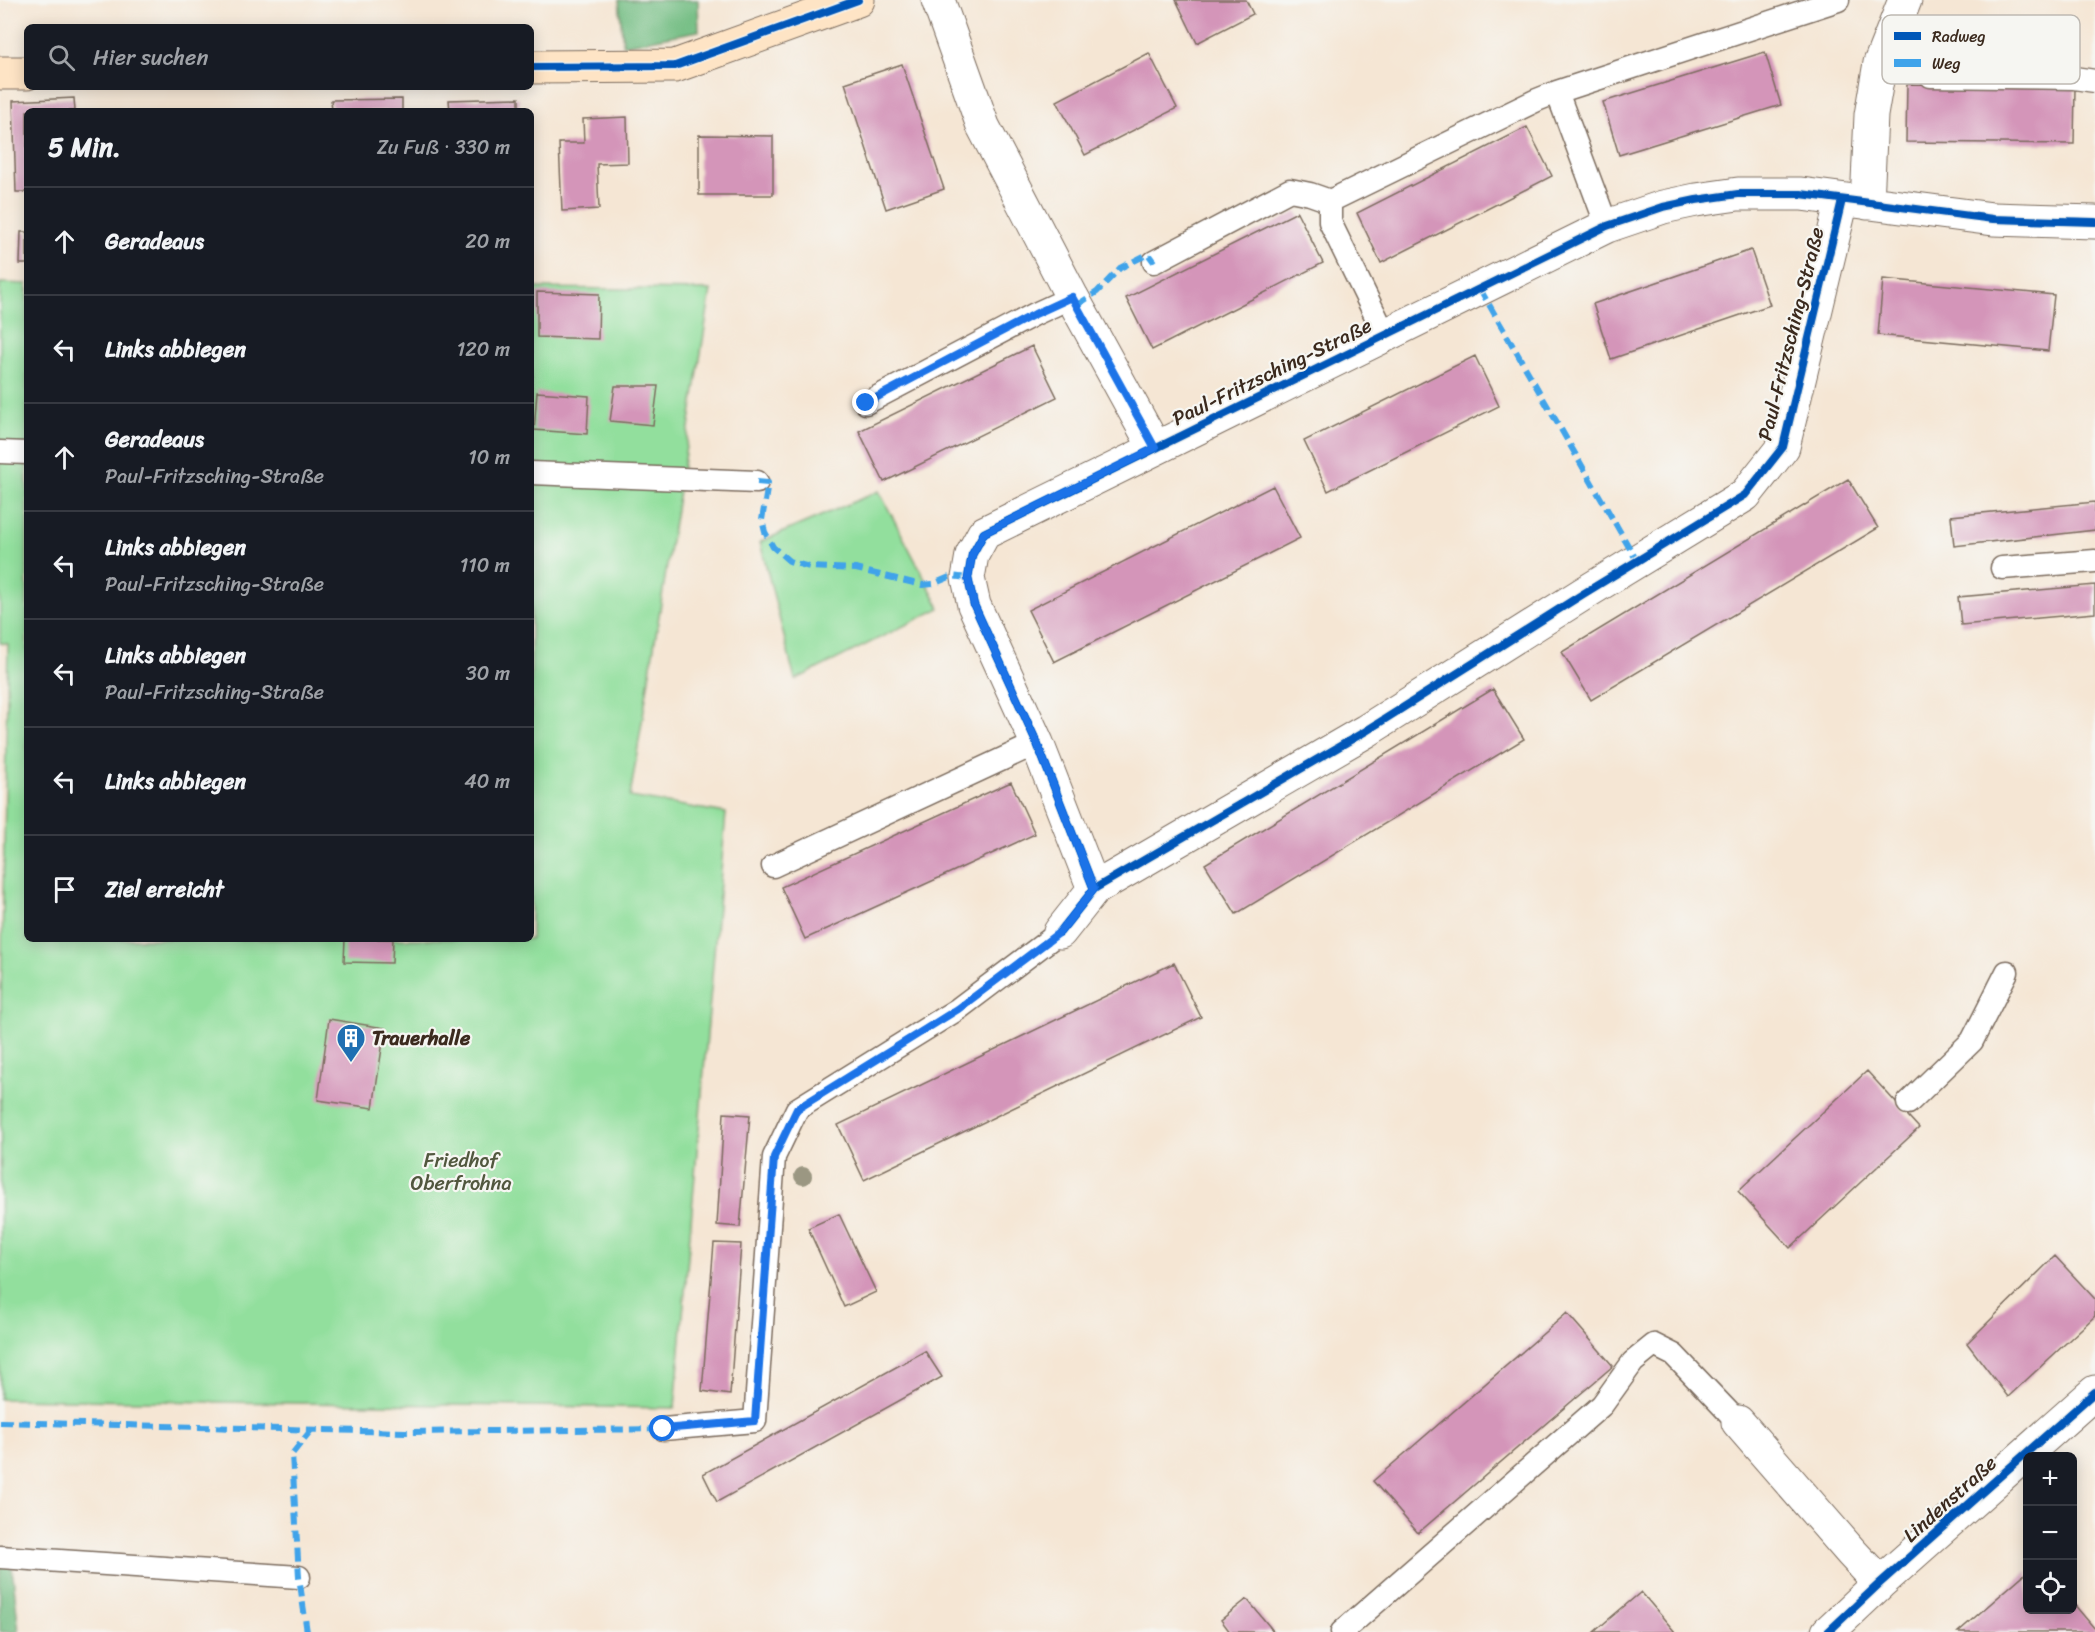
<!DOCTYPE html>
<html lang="de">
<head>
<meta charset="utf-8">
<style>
  :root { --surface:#171b24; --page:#20242c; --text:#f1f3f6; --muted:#9ea1a6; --line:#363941 }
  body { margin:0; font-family:Sriracha,sans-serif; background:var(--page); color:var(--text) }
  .controls { position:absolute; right:18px; bottom:18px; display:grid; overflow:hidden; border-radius:9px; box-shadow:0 3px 15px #0003 }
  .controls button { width:54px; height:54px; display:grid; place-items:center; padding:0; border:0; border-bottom:2px solid var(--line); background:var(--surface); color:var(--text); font:30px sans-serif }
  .stop { position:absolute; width:18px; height:18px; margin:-14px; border:4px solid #1a73e8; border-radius:50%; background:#fff }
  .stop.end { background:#1a73e8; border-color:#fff; box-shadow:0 2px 6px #0008 }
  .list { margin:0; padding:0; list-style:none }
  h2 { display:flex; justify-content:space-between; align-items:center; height:78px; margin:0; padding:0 24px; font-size:26px }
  h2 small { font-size:20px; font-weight:400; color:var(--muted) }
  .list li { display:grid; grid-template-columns:39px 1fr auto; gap:18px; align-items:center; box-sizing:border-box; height:108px; padding:0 24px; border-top:2px solid var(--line) }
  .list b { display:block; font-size:22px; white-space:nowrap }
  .list p { margin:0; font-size:20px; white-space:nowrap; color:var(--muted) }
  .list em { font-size:20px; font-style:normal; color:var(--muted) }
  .icon { flex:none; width:33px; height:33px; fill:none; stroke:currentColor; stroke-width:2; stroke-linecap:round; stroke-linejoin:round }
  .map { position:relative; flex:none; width:2095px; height:1632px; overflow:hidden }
  .search { position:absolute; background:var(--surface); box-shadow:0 3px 15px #0003; left:24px; top:24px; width:510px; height:66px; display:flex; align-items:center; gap:15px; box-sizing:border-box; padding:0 21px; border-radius:9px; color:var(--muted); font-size:22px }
  .panel { position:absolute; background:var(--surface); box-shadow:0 3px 15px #0003; left:24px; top:108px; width:510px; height:834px; border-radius:9px }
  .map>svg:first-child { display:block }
  .green { fill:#92df9d; stroke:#66845e; stroke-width:1.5 }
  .forest { fill:#75be84; stroke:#587451; stroke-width:1.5 }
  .building { fill:#d495b9 }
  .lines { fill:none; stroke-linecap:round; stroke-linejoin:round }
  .lane-casing { stroke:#7c6c5e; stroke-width:25 }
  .street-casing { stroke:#7c6c5e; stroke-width:35 }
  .secondary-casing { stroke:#7c6c5e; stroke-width:35 }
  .lane { stroke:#fff; stroke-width:22 }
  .street { stroke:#fff; stroke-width:33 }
  .secondary { stroke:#fee4c5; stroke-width:33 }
  .quiet { stroke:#3fa3ea; stroke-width:6; stroke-dasharray:12 6; stroke-linecap:butt }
  .cycleway-casing { stroke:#f6f6f2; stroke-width:11 }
  .cycleway { stroke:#0057b8; stroke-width:8 }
  .tree { fill:#9b9782 }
  .route { stroke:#1a73e8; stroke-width:8 }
  .labels { text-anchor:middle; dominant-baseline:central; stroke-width:4.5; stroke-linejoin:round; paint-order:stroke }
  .street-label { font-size:20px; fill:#3b2a1e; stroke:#f6f6f2 }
  .poi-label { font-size:20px; font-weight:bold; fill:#3b2a1e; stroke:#f6f6f2; text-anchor:start }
  .park-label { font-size:20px; fill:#51573e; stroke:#f6f6f2 }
  .key { fill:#f6f6f2; stroke:#beb9b2; stroke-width:1.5 }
  .key-label { font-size:16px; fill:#3b2a1e }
</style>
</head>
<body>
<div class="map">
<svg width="2095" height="1632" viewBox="0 0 2095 1632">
  <rect width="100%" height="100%" fill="#f6f6f2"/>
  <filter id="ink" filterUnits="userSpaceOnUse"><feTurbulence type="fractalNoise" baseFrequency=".0167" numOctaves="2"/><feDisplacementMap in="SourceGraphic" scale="12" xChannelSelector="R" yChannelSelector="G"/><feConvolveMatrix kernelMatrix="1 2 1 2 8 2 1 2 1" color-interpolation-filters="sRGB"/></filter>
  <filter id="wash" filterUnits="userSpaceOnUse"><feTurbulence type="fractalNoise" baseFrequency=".008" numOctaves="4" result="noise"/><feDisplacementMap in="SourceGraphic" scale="24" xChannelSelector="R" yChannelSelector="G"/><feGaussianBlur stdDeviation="1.35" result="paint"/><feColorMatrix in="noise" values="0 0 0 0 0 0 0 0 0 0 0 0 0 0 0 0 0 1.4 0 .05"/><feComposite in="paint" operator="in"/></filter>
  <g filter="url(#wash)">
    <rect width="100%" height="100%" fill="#f5e6d4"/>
    <!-- green -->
    <path class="green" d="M0,283L27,284V939H531V288L711,290L630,797L726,813L675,1408L0,1399L1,1002L8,644L0,643Z
      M879,491L940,608L795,680L760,542Z"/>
    <!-- forest -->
    <path class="forest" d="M619,0H698L699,31L623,45Z
      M0,1557H11L19,1632H0Z"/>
    <g id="blocks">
      <!-- building -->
      <path class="building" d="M1176,0H1246L1253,14L1197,43Z
        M1765,52L1781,105L1619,155L1603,102Z
        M1149,53L1177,108L1085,155L1057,101Z
        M902,64L944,189L886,209L845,83Z
        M1907,84L2075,87L2074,144L1906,142Z
        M74,98L75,111H27V192H16L13,101Z
        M519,98V111H450L449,100Z
        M402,99V111H332L331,100Z
        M627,117L628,163L597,164L599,209L562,211L559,143H584L583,119Z
        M1527,127L1552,176L1381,263L1357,213Z
        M699,135L773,136V195H699Z
        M1297,212L1323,263L1152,350L1126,298Z
        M21,232H27V264H20Z
        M1751,250L1770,305L1611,359L1593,304Z
        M1883,279L2054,295L2048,351L1878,335Z
        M537,292L599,294L598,339L537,337Z
        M1032,346L1057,397L884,482L859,431Z
        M1475,356L1499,406L1328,491L1304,441Z
        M615,386H658L653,425L610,421Z
        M537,392L589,396L587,434L534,430Z
        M1848,479L1878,528L1591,700L1562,652Z
        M1273,486L1300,538L1054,662L1028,610Z
        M2095,502V530L1954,546L1951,516Z
        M2095,585V613L1961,625L1958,597Z
        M1493,689L1524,739L1236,914L1205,864Z
        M1011,782L1035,834L805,939L781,887Z
        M345,939H393L392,963L344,962Z
        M1174,963L1201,1017L864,1180L838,1125Z
        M329,1019L385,1028L373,1108L318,1100Z
        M1867,1071L1919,1128L1790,1248L1738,1191Z
        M724,1113L750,1115L740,1227L717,1225Z
        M839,1214L876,1292L844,1307L808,1228Z
        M714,1243L741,1244L730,1395L702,1391Z
        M2055,1256L2095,1299V1316L2008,1397L1967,1343Z
        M1567,1313L1613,1366L1418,1533L1373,1481Z
        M925,1351L942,1377L717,1502L703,1474Z
        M2028,1571V1610H2073V1603L2095,1629V1632H1958Z
        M1641,1592L1675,1632H1594L1609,1619Z
        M1247,1599L1274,1632H1230L1221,1620Z"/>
    </g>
  </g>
  <g filter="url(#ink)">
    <use href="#blocks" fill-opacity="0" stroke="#7c6c5e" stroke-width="1.5"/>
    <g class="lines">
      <!-- lane casing -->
      <g class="lane-casing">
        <path id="lane" d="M1931,76L2074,78L2095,81
          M1557,92L1607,226
          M1330,201V222L1385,335
          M1154,262L1290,190L1310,194L1330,201L1537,100L1557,92L1838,0
          M866,403L1035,314L1072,297
          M0,452L27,453
          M531,473L757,482
          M2002,568L2095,561
          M773,866L1037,743
          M1908,1103L1972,1041L2007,972
          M663,1429L755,1421L774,1157L797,1109L958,1009L1060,932
          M0,1557L299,1577
          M1342,1632L1602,1405L1633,1362L1654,1345L1674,1355L1738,1422"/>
      </g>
      <!-- street casing -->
      <g class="street-casing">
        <path id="street" d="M938,0L983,126L1072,297L1155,448
          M1867,203L1871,115L1880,63L1905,0
          M1094,889L1037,743L974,605L968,578L972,555L984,533L1607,226L1663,207L1696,200L1738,194H1801L1993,219L2095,222
          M1060,932L1094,889L1366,731L1583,594L1745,495L1783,447L1842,200
          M1738,1422L1851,1552L1880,1583
          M1828,1632L1880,1583L2095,1392"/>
      </g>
      <!-- secondary casing -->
      <g class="secondary-casing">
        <path id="secondary" d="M531,67L675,66L858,0
          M0,73H27"/>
      </g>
      <!-- lane -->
      <use href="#lane" class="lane"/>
      <!-- street -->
      <use href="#street" class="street"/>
      <!-- secondary -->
      <use href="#secondary" class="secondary"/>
      <!-- quiet -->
      <path class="quiet" d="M1891,36L1905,49L1921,73L1931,76
        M1480,289L1637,561
        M1077,305L1097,292L1120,268L1148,254L1154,262
        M757,482L768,483L762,520L765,532L773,547L789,561L809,567L856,569L922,585L933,584L952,576L968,578
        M0,1422L405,1432L663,1429
        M307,1632L299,1577L292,1454L312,1429"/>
      <!-- cycleway casing -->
      <g class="cycleway-casing">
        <path id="cycleway" d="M531,67L675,66L858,0
          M1094,889L1037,743L974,605L968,578L972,555L984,533L1607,226L1663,207L1696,200L1738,194H1801L1993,219L2095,222
          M1060,932L1094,889L1366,731L1583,594L1745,495L1783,447L1842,200
          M1828,1632L1880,1583L2095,1392"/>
      </g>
      <!-- cycleway -->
      <use href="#cycleway" class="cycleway"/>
    </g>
    <!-- trees -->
    <circle class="tree" cx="803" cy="1176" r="9"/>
  </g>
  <g class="lines" filter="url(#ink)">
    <!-- route -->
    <path class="route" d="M663,1429L755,1421L774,1157L797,1109L958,1009L1060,932L1094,889L1037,743L974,605L968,578L972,555L984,533L1155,448L1072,297L1035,314L866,403"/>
  </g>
  <!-- icons -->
  <defs>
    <g id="building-pin" transform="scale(1.5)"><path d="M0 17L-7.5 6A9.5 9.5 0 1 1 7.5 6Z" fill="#1f6fb2" stroke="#f6f6f2"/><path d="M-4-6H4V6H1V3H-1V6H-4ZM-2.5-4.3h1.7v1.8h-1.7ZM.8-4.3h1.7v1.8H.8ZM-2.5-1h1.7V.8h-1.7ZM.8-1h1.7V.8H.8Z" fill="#fff"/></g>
  </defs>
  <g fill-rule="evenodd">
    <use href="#building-pin" x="351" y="1038"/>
  </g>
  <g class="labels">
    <!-- street labels -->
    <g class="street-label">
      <text transform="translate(1791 334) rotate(-76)">Paul-Fritzsching-Straße</text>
      <text transform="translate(1272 372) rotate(-26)">Paul-Fritzsching-Straße</text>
      <text transform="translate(1950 1499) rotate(-42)">Lindenstraße</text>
    </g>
    <!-- poi labels -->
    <g class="poi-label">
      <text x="372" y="1038">Trauerhalle</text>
    </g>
    <!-- park labels -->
    <g class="park-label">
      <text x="461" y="1160">Friedhof<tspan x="461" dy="23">Oberfrohna</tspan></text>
    </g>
  </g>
  <!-- legend -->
  <rect x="1882" y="15" width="198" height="69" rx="9" class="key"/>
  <rect x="1894" y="32" width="27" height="8" fill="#0057b8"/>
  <rect x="1894" y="59" width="27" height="8" fill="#3fa3ea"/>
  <g class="key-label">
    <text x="1932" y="42">Radweg</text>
    <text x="1932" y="69">Weg</text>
  </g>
</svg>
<div class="controls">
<button>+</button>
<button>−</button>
<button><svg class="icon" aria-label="locate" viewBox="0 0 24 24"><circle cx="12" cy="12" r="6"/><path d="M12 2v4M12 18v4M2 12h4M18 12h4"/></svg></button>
</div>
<div class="stop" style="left:663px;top:1429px"></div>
<div class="stop end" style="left:866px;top:403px"></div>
<div class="search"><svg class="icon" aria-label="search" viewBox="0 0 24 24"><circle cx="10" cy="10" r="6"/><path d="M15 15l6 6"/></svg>Hier suchen</div>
<section class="panel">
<h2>5 Min.<small>Zu Fuß · 330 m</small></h2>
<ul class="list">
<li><svg class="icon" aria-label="ahead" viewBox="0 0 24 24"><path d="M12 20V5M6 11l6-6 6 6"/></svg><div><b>Geradeaus</b></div><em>20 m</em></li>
<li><svg class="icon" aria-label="left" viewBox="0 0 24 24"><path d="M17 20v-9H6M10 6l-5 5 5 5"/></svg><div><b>Links abbiegen</b></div><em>120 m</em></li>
<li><svg class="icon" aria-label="ahead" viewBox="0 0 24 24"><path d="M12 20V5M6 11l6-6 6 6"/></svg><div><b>Geradeaus</b><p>Paul-Fritzsching-Straße</p></div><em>10 m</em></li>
<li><svg class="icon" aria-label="left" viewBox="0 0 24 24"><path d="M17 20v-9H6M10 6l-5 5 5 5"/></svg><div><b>Links abbiegen</b><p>Paul-Fritzsching-Straße</p></div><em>110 m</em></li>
<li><svg class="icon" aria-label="left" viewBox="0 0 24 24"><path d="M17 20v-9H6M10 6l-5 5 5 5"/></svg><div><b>Links abbiegen</b><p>Paul-Fritzsching-Straße</p></div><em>30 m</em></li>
<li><svg class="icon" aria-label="left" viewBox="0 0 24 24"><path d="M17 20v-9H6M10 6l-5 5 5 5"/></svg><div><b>Links abbiegen</b></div><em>40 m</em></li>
<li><svg class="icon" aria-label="arrive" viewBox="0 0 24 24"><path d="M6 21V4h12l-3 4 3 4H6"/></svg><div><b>Ziel erreicht</b></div></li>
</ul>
</section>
</div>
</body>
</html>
